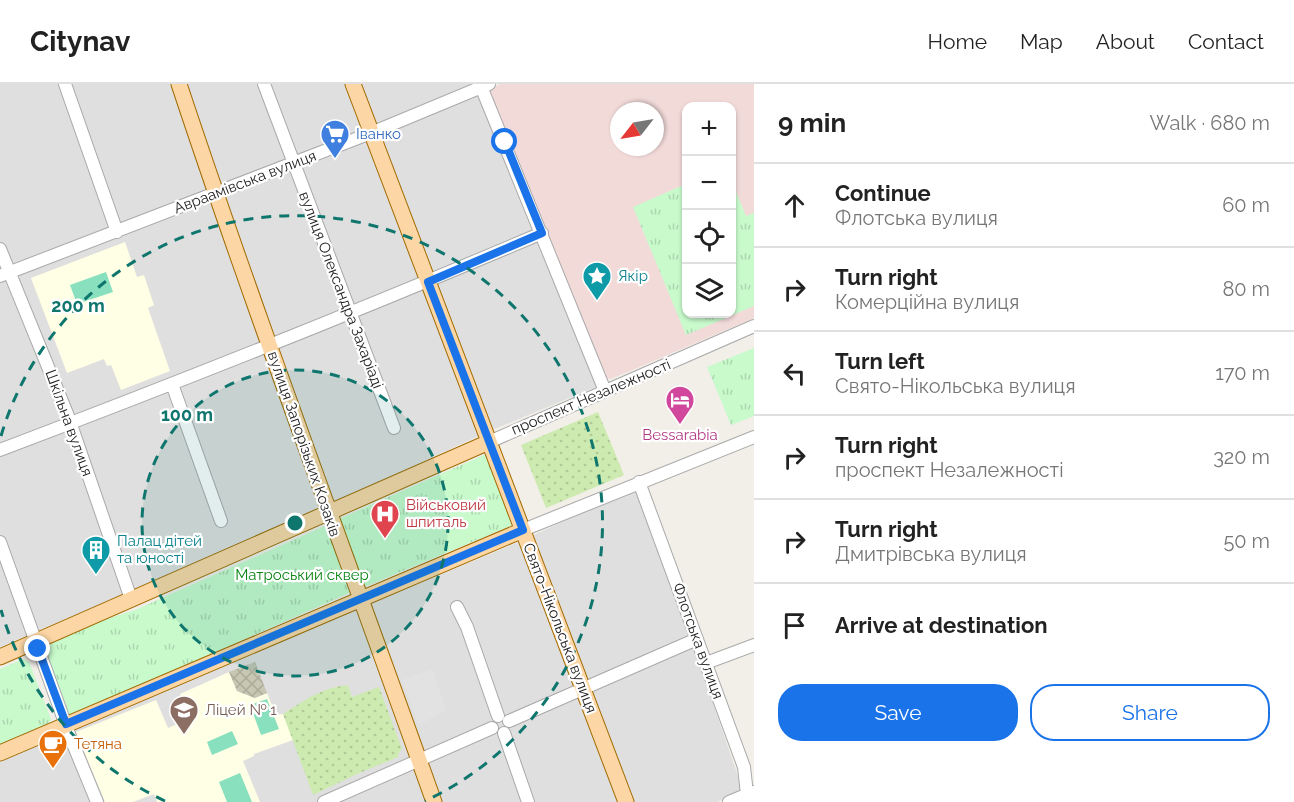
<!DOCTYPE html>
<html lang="en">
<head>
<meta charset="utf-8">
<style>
  :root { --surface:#fff; --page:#f2f2f2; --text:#222; --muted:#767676; --line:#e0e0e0; --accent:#1a73e8 }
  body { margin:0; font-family:Raleway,sans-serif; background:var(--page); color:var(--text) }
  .controls { position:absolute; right:18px; top:18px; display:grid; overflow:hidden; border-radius:12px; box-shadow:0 2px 4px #0004 }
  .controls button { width:54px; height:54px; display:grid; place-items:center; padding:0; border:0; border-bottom:2px solid var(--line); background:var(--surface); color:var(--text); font:30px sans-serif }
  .compass { position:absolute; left:610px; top:18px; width:54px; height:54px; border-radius:50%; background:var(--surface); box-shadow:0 2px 4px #0004; rotate:239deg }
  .stop { position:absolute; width:18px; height:18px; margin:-14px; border:4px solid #1a73e8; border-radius:50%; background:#fff }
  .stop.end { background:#1a73e8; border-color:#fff; box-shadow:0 2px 6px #0008 }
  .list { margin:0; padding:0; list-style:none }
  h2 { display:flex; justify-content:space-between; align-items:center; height:78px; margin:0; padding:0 24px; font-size:26px }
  h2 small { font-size:20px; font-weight:400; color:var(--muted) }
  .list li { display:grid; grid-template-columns:39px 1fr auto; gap:18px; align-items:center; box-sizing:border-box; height:84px; padding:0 24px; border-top:2px solid var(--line) }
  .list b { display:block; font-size:22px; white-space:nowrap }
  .list p { margin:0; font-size:20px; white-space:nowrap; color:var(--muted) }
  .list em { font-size:20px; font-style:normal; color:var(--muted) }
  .actions { display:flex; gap:12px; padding:18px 24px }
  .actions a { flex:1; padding:14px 0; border:2px solid var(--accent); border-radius:24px; text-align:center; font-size:21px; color:var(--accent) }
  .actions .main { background:var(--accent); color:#fff }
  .icon { flex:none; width:33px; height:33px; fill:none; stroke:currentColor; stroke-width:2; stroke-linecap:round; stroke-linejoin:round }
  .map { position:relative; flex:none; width:754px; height:718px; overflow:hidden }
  header { display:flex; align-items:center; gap:36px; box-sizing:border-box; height:84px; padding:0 30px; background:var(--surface); border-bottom:2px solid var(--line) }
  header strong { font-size:28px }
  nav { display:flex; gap:33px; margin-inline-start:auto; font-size:21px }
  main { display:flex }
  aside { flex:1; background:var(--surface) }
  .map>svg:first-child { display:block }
  .residential { fill:#e0dfdf }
  .commercial { fill:#f2dad9; fill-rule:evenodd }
  .education { fill:#ffffe5 }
  .construction { fill:url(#construction-cross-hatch) }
  .grass { fill:url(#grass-dots) }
  .park { fill:url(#park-tufts) }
  .pitch { fill:#88e0be }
  .parking { fill:#e2e2e2 }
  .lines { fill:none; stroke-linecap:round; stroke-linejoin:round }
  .minor-casing { stroke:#a9a9a9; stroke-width:14 }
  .major-casing { stroke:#a06b00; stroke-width:17 }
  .minor { stroke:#fff; stroke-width:12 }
  .major { stroke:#fcd6a4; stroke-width:15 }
  .route { stroke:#1a73e8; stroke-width:8 }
  .ring { fill:none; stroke:#0f766e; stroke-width:3; stroke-dasharray:10 8 }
  .labels { text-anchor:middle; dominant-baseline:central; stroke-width:4.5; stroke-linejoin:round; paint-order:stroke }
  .shop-label { font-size:15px; fill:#366cbe; stroke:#fff; text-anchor:start }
  .street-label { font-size:15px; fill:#222; stroke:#fff }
  .culture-label { font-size:15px; fill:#0d838f; stroke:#fff; text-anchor:start }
  .hotel-label { font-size:15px; fill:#b23c85; stroke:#fff }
  .health-label { font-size:15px; fill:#be3a42; stroke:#fff; text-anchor:start }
  .park-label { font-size:15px; fill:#0c8416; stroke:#fff }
  .education-label { font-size:15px; fill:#785e54; stroke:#fff; text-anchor:start }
  .food-label { font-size:15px; fill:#c56008; stroke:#fff; text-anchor:start }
  .centre { fill:#0f766e; stroke:#fff; stroke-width:3 }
  .ring-label { font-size:18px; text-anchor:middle; font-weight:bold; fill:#0f766e; stroke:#fff; stroke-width:4.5; stroke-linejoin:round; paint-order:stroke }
</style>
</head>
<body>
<header>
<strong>Citynav</strong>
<nav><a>Home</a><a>Map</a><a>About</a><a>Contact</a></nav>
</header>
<main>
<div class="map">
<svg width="754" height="718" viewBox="0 0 754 718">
  <defs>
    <pattern id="construction-cross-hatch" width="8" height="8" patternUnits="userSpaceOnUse" patternTransform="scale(1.5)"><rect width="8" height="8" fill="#c7c7b4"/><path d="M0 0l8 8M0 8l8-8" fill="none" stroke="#abab9a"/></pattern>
    <pattern id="grass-dots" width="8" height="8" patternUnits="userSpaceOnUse" patternTransform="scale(1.5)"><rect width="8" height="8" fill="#cdebb0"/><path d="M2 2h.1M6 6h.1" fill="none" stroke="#b0c997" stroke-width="1.8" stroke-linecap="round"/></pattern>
    <pattern id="park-tufts" width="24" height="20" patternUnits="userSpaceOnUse" patternTransform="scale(1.5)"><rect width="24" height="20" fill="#c8facc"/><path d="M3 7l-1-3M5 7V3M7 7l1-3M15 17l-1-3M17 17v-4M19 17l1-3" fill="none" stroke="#acd6af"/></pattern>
  </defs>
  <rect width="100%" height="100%" fill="#f2efe9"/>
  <!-- residential -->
  <path class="residential" d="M0,0H475L598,302L485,349L325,423L0,563Z
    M635,404L690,552L743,707L717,718H0V669L159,601L356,526L519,458Z"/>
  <!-- commercial -->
  <path class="commercial" d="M500,0H754V234L611,295L607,294L489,10L492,4ZM686,22H732V230H686ZM619,27H655V63H619Z"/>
  <!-- education -->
  <path class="education" d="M125,158L137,193L144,191L154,221L148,224L170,287L121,306L111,281L107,282L104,275L67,289L31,194Z
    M229,588L237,607L255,614L267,609L276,631L283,630L293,656L254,670V672L243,677L260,718H157L154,710L133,718H105L76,648L156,616L168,644L189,635L180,610Z"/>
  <!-- construction -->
  <path class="construction" d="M255,578L267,609L255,614L237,607L229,588Z"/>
  <!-- grass -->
  <path class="grass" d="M598,328L624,391L546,424L521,361Z
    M348,601L352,613L379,603L402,665L399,668L398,673L357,690L313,711L283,630C305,616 321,604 348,601Z"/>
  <!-- park -->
  <path class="park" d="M732,98L746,132L754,129V222L686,251L633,123L686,100V230H732Z
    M754,264V332L731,341L707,283Z
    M486,370L513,441L364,503L339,435Z
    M325,442H327L350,507L349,509L161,592L66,640L35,558L135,526Z
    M23,575L29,578L51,635L49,639L0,661V585Z"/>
  <!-- pitch -->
  <path class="pitch" d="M106,188L113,208L77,220L70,201Z
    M267,615L279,645L261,651L250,621Z
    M232,647L238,660L212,671L207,658Z
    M240,689L252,718H227L219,698Z"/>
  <!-- parking -->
  <path class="parking" d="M432,585L446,627L433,633L419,642L402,596Z"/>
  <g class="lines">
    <!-- minor casing -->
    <g class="minor-casing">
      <path id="minor" d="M65,0L117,148
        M264,0L394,344
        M480,0L605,307
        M0,165L68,332L131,515
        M0,192L371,49L489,0
        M172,300L221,437
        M489,358L754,242
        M0,366C182,297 363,225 542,149
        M639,398L744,683L747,710L750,718
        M523,446L754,353
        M0,458L69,650L97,718
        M457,523L467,543L498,632
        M706,579L754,561
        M509,637L697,555
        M504,649L528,718
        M324,718L492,644
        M729,718L753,708"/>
    </g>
    <!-- major casing -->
    <g class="major-casing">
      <path id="major" d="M179,0C259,241 349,479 434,718
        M353,0L626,718
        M0,573L489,358
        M0,669L523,446"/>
    </g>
    <!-- minor -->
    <use href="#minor" class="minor"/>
    <!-- major -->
    <use href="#major" class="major"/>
  </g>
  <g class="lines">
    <!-- route -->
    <path class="route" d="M38,565L66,640L523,446L428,198L542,149L505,58"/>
  </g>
  <!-- distance rings -->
  <circle cx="295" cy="439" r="153" fill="#0f766e" fill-opacity=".12"/>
  <g class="ring">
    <circle cx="295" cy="439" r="153"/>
    <path d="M165 717A307 307 0 0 1 1 526M1 352A307 307 0 1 1 425 717"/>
  </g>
  <!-- icons -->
  <defs>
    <g id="supermarket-pin" transform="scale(1.5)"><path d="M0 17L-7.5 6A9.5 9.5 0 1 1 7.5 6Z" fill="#3f7fe0" stroke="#fff"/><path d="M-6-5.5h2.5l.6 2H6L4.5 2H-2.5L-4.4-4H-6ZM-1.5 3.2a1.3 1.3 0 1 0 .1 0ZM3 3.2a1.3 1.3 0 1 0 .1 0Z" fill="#fff"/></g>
    <g id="sight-pin" transform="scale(1.5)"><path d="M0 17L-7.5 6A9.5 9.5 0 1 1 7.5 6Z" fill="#0f9aa8" stroke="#fff"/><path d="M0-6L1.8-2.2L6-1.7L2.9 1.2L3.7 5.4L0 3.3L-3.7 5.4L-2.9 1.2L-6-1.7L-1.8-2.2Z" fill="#fff"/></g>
    <g id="hotel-pin" transform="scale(1.5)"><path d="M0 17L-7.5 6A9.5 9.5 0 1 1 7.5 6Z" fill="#d1479c" stroke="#fff"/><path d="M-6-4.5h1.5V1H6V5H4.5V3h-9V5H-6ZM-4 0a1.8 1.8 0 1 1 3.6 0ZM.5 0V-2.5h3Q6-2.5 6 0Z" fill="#fff"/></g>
    <g id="hospital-pin" transform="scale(1.5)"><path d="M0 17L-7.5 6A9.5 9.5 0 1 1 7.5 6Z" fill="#e0444e" stroke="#fff"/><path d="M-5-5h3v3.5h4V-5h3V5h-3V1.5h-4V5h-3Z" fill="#fff"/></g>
    <g id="building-pin" transform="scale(1.5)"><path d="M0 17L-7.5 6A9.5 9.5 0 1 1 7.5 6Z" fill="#0f9aa8" stroke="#fff"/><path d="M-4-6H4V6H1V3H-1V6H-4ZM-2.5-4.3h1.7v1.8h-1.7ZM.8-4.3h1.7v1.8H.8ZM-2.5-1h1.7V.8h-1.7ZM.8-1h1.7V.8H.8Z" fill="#fff"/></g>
    <g id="school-pin" transform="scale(1.5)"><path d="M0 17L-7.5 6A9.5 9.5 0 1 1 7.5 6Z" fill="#8d6e63" stroke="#fff"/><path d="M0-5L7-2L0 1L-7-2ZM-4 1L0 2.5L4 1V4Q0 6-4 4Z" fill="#fff"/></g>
    <g id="cafe-pin" transform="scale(1.5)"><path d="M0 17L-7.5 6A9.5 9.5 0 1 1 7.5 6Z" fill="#e8710a" stroke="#fff"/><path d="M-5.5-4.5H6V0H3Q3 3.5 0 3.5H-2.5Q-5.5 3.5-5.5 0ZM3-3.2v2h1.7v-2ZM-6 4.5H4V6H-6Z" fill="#fff"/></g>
  </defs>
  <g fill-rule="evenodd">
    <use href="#supermarket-pin" x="335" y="50"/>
    <use href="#sight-pin" x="597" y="192"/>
    <use href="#hotel-pin" x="680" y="316"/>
    <use href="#hospital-pin" x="385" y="430"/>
    <use href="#building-pin" x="96" y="466"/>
    <use href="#school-pin" x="184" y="626"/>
    <use href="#cafe-pin" x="53" y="660"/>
  </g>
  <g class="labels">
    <!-- shop labels -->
    <g class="shop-label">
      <text x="356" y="50">Іванко</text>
    </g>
    <!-- street labels -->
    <g class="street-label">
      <text transform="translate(245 98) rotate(-21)">Авраамівська вулиця</text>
      <text transform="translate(341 206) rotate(69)">вулиця Олександра Захаріаді</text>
      <text transform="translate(591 313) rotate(-23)">проспект Незалежності</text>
      <text transform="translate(69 339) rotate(70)">Шкільна вулиця</text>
      <text transform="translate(304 360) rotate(71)">вулиця Запорізьких Козаків</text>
      <text transform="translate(560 544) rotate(69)">Свято-Нікольська вулиця</text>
      <text transform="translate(698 557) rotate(70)">Флотська вулиця</text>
    </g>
    <!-- culture labels -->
    <g class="culture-label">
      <text x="618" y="192">Якір</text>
      <text x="117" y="457">Палац дітей<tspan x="117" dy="17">та юності</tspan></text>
    </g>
    <!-- hotel labels -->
    <g class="hotel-label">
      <text x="680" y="351">Bessarabia</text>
    </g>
    <!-- health labels -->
    <g class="health-label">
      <text x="406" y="421">Військовий<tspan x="406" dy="17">шпиталь</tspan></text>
    </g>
    <!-- park labels -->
    <g class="park-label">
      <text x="302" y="491">Матроський сквер</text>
    </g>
    <!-- education labels -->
    <g class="education-label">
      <text x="205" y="626">Ліцей № 1</text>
    </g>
    <!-- food labels -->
    <g class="food-label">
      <text x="74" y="660">Тетяна</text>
    </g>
  </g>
  <circle cx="295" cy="439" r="9" class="centre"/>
  <g class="ring-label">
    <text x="78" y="228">200 m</text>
    <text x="187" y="337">100 m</text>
  </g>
</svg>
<div class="controls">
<button>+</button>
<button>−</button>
<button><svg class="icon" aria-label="locate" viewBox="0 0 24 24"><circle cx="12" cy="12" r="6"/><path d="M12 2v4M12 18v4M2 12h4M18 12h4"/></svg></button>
<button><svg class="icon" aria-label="layers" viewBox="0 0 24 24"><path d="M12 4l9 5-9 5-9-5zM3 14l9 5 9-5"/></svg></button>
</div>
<svg class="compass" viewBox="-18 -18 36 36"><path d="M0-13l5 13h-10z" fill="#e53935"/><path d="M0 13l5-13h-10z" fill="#767676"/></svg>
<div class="stop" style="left:505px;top:58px"></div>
<div class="stop end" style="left:38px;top:565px"></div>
</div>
<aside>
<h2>9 min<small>Walk · 680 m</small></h2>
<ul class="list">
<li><svg class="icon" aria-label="ahead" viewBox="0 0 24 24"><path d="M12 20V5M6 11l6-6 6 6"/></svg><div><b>Continue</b><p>Флотська вулиця</p></div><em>60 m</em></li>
<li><svg class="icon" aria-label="right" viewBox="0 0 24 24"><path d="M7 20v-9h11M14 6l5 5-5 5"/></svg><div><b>Turn right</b><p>Комерційна вулиця</p></div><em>80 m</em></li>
<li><svg class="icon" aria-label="left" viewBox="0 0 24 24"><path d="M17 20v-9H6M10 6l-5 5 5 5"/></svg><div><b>Turn left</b><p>Свято-Нікольська вулиця</p></div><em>170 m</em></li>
<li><svg class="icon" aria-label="right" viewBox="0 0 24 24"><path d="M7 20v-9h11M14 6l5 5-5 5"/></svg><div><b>Turn right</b><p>проспект Незалежності</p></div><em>320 m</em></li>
<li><svg class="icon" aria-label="right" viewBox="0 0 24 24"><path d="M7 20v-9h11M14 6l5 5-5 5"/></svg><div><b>Turn right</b><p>Дмитрівська вулиця</p></div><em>50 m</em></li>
<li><svg class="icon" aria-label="arrive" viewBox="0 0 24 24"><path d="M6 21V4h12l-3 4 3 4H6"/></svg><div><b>Arrive at destination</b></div></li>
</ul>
<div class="actions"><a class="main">Save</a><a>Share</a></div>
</aside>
</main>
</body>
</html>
